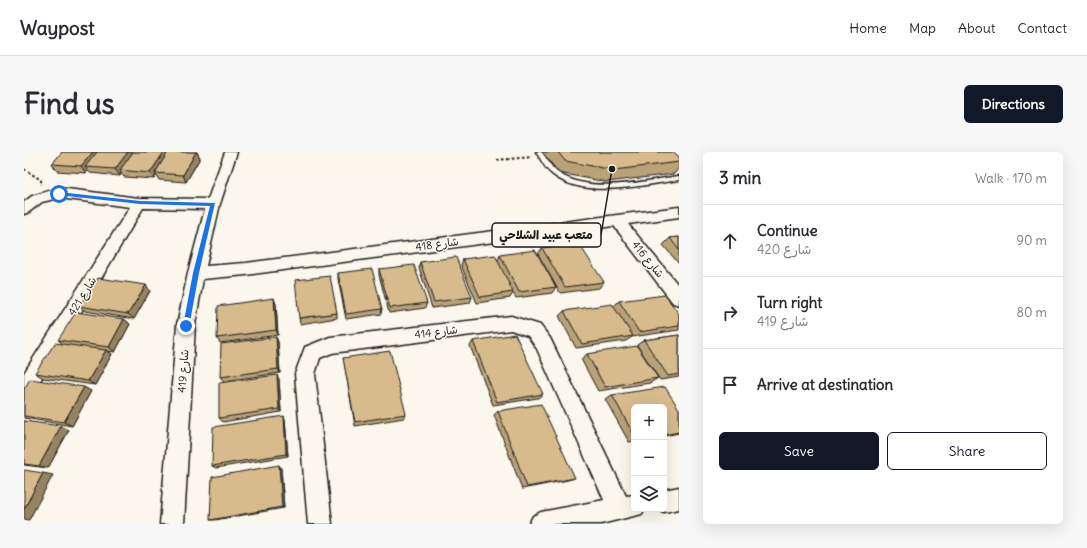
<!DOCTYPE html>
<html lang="en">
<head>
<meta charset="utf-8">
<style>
  :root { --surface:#fff; --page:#f7f7f7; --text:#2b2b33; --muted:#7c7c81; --line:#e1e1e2; --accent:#111827 }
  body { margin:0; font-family:Delius,"Playpen Sans Arabic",sans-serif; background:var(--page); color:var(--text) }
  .controls { position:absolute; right:12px; bottom:12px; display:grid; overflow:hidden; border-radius:6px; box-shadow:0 4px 16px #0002 }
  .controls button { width:36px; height:36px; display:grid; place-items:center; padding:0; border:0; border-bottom:1px solid var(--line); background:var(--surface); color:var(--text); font:20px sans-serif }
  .stop { position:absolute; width:12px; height:12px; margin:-9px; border:3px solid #1a73e8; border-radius:50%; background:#fff }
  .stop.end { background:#1a73e8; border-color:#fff; box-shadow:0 1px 4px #0008 }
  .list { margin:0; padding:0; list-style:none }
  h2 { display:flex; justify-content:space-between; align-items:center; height:52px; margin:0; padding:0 16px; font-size:17px }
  h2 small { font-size:13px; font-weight:400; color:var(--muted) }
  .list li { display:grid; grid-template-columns:26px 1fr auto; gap:12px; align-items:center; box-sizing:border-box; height:72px; padding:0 16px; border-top:1px solid var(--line) }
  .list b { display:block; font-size:15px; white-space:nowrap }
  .list p { margin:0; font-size:13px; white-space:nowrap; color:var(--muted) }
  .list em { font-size:13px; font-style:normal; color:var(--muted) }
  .actions { display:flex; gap:8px; padding:12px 16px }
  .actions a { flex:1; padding:9px 0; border:1px solid var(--accent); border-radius:6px; text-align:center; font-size:14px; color:var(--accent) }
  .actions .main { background:var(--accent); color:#fff }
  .icon { flex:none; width:22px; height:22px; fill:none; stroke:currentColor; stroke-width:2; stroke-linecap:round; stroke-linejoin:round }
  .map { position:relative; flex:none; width:655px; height:372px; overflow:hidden; border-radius:6px }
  header { display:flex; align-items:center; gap:24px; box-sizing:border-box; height:56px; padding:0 20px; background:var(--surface); border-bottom:1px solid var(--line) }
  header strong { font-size:19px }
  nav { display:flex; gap:22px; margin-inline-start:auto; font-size:14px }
  .intro { display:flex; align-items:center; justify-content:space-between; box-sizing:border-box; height:96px; padding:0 24px }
  h1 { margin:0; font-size:28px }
  .button { padding:10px 18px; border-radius:6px; background:var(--accent); color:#fff; font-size:14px; font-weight:700 }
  main { display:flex; gap:24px; padding:0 24px }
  aside { flex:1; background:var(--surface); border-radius:6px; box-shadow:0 4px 16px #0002 }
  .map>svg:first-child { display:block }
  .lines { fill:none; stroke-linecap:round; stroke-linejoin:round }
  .lane-casing { stroke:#1c1c1c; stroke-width:3 }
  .street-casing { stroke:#1c1c1c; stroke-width:3 }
  .path { stroke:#1c1c1c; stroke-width:2; stroke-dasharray:2.5 2.5; stroke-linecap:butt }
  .lane { fill:#fbf7ec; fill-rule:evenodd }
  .street { fill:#fbf7ec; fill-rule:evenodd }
  .wall { fill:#b9a178; stroke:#1c1c1c }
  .shaded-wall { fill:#968362; stroke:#1c1c1c }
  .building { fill:#d7bb8c; stroke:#1c1c1c }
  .route { fill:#1a73e8 }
  .labels { text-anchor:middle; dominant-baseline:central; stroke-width:3; stroke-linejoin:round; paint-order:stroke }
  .street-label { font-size:11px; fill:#1c1c1c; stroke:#fbf7ec }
  .leader { fill:none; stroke:#1c1c1c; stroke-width:1.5 }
  .callout-dot { fill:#1c1c1c; stroke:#fbf7ec; stroke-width:1.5 }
  .callout { fill:#fbf7ec; stroke:#1c1c1c; stroke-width:1.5 }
  .callout-label { font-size:12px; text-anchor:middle; font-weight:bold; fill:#1c1c1c }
</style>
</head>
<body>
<header>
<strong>Waypost</strong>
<nav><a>Home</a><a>Map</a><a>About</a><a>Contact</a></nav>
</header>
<div class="intro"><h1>Find us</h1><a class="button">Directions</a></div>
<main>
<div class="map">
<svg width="655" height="372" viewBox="0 0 655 372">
  <rect width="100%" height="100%" fill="#fbf7ec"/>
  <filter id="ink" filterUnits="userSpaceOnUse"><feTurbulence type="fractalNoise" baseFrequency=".025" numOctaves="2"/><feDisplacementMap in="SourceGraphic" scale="8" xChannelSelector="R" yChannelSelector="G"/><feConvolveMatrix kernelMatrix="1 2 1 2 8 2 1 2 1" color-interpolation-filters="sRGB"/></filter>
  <g filter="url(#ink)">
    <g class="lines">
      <!-- lane casing -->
      <g class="lane-casing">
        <path id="lane" d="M512,0H518C523,7 527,15 533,20C564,43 620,29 655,24V28C618,33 560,48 528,22C521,17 517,7 512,0Z
          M650,0H655V4Z"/>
      </g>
      <!-- street casing -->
      <g class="street-casing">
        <path id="street" d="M201,0H213L196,52L182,114L222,111L655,55V65L604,72L655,134V153L649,151L590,74L222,123L179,127L171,173L160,372H136L153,173L164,121L181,57L119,56L7,244L0,247V221L106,55L35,46L18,50L5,60L0,62V50L8,44L35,36L115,46L184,47Z
          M487,164L516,173L526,186L602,344L610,343V357H620L618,362L577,372H505L509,364L517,360L580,348L513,197L504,184L487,178L308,201L296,206L291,222L308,372H284L271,222L281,195L306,185Z
          M655,335V357L640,360L632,357H640V338Z"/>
      </g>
      <!-- path -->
      <path class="path" d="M473,8L508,5
        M0,17L17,28V33"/>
      <!-- lane -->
      <use href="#lane" class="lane"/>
      <!-- street -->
      <use href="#street" class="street"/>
    </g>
    <!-- wall -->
    <path class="wall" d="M38,0H173L176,6L162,30L135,28L132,23L130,27L100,25L97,21L96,24L66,21L64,19L62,21L33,19L28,12Z
      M518,0H650L655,5V16L650,22L582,30L535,21Z
      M655,85V112L639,93L646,86Z
      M518,96L580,130L575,136L536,141L514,102Z
      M476,103L532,135L528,141L492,146L489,141L486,146L453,151L437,113L439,107L474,108Z
      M396,110L448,145L446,151L408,156L395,116Z
      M355,117L403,151L401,156L365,161L355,123Z
      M314,121L358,157L357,162L322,167L314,127Z
      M126,139L110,167L61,159L55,154Z
      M595,149L655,162V178L608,185L602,189L552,196L535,164L540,159L590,154Z
      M252,152L254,183L196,191L193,186Z
      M313,161V166L276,172L275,166Z
      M100,167L106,172L91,200L83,199L88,202L71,233L19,226L11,221L39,192L34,188Z
      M655,183V225L636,228L613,193L620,188Z
      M252,185L254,190L256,221L200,229L196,225Z
      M449,189L519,242L514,246L469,253L446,194Z
      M563,202L634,226L626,231L574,239L557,207Z
      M319,206L382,262L380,266L331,274L320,210Z
      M255,227L257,260L199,270L195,266Z
      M0,237L67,239L48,274L0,266Z
      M588,243L655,257V281L640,284V255H610V289L605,290L581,247Z
      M474,259L551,326L544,328L498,337L470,263Z
      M261,268L264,304L192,316L188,314Z
      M0,269L45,278L24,316L0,313Z
      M255,313L257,316L260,356L191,368H186Z"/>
    <!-- shaded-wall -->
    <path class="shaded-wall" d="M69,0H79L61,15L64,19L62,21L57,14Z
      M104,0H112L96,18L97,21L96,24L91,17Z
      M140,0H144L131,21L132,23L130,27L126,21Z
      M172,0H173L176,6L162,30L159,23Z
      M122,133L126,139L110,167L104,162Z
      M250,146L252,152L254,183L252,178Z
      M100,167L106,172L91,200L85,195Z
      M252,185L254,190L256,221L254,217Z
      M82,198L88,202L71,233L64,229Z
      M253,223L255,227L257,260L255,257Z
      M60,235L67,239L48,274L40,270Z
      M260,264L261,268L264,304L262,302Z
      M37,274L45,278L24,316L15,314Z
      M255,313L257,316L260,356L258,355Z
      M19,321L29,323L5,368L0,367V357Z"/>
    <!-- building -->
    <path class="building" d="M38,0H69L57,14L28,12Z
      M73,0H104L91,17L61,15Z
      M109,0H140L126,21L96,18Z
      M144,0H172L159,23L131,21Z
      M534,0H650L655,5V10L590,18L541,9Z
      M655,85V98L646,86Z
      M555,92L580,130L541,135L518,96Z
      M511,98L532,135L495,140L476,103Z
      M471,103L489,140L456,145L439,107Z
      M432,105L448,145L410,150L396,110Z
      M390,113L403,151L366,156L355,117Z
      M348,117L358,157L322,162L314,121Z
      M306,124L313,161L275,166L271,128Z
      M74,126L122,133L104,162L55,154Z
      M641,143L655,162V174L615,180L595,149Z
      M250,146L252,178L193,186L194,154Z
      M588,152L609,184L558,192L540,159Z
      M52,160L100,167L85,195L34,188Z
      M491,182L519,242L473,250L449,189Z
      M655,183V222L644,224L620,188Z
      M252,185L254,217L196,225L197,192Z
      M31,191L82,198L64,229L11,221Z
      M613,194L634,226L581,235L563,202Z
      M366,199L382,262L331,270L319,206Z
      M253,223L255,257L195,266V231Z
      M6,227L60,235L40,270L0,264V237Z
      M641,235L655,257V280L640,283V255H610V283L588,243Z
      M517,252L551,326L503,335L474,259Z
      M260,264L262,302L188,314L189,275Z
      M0,269L37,274L15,314L0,312Z
      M255,313L258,355L186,368L188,325Z
      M0,318L19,321L0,357Z"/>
  </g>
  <!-- route -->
  <path class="route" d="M35,40L116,49L191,51L175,121L165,175L162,176L159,174L169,121L186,54L116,52L34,43Z"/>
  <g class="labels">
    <!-- street labels -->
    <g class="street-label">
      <text transform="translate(413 92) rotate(-8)">شارع 418</text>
      <text transform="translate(624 107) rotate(51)">شارع 416</text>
      <text transform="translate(58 144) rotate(-58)">شارع 421</text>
      <text transform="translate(412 180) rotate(-7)">شارع 414</text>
      <text transform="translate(159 219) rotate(-86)">شارع 419</text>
    </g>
  </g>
  <!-- callouts -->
  <path class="leader" d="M588 17L577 83"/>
  <circle class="callout-dot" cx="588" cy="17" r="4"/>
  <rect class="callout" x="468" y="71" width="109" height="24" rx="4"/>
  <g class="callout-label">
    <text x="522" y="87">متعب عبيد الشلاحي</text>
  </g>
</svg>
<div class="controls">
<button>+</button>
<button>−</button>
<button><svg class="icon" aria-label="layers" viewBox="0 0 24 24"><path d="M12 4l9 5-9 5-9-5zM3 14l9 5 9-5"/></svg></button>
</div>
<div class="stop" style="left:35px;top:42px"></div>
<div class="stop end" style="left:162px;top:174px"></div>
</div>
<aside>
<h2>3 min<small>Walk · 170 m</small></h2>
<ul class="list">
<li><svg class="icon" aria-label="ahead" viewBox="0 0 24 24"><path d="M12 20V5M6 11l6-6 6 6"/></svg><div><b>Continue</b><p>شارع 420</p></div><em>90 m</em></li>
<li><svg class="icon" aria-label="right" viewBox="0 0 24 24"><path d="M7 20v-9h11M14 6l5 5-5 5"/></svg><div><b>Turn right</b><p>شارع 419</p></div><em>80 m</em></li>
<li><svg class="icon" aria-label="arrive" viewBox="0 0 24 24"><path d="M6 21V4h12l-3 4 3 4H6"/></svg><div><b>Arrive at destination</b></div></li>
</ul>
<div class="actions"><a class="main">Save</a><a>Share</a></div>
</aside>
</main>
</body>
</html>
